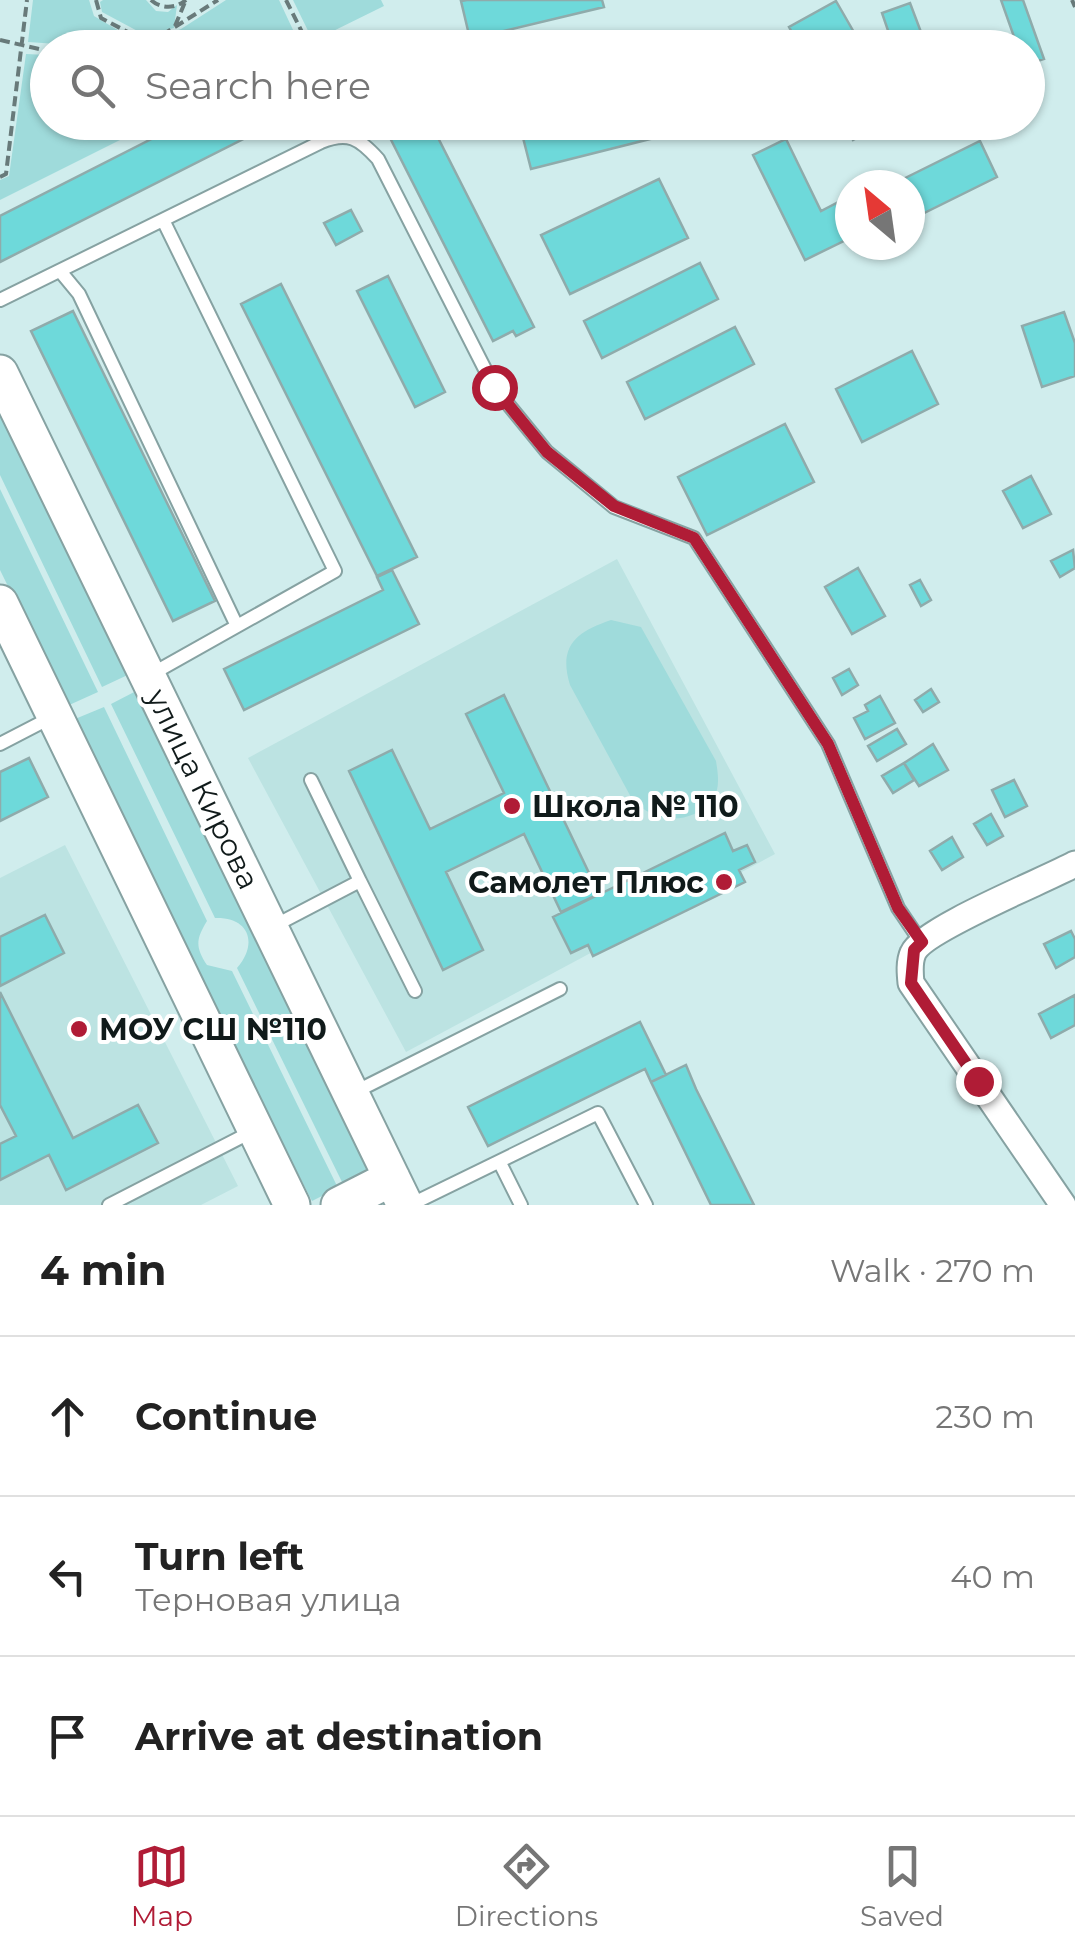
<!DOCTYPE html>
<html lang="en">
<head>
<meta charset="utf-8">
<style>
  :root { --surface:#fff; --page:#f6f6f6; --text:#222; --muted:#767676; --line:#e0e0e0; --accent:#b01c36 }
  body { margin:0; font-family:Montserrat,sans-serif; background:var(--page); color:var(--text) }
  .compass { position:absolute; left:835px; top:170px; width:90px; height:90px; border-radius:50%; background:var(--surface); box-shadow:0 2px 8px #0004; rotate:331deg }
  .stop { position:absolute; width:30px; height:30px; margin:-22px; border:8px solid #b01c36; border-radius:50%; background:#fff }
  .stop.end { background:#b01c36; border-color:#fff; box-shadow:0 2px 10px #0008 }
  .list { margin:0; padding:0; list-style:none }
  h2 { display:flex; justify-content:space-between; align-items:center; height:130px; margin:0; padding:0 40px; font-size:42px }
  h2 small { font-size:32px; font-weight:400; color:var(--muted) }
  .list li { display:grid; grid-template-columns:65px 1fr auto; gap:30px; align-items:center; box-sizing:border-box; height:160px; padding:0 40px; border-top:2px solid var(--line) }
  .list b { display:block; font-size:38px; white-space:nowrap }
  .list p { margin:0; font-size:32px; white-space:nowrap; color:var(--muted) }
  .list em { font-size:32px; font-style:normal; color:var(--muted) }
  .icon { flex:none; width:55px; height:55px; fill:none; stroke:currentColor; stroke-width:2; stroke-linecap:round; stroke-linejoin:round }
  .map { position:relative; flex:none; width:1075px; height:1205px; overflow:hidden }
  .search { position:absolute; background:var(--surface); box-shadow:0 2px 8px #0004; left:30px; right:30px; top:30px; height:110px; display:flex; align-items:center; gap:25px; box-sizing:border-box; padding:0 35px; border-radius:55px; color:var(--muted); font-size:38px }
  .sheet { height:610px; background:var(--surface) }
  nav { display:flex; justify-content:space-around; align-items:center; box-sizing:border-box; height:140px; border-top:2px solid var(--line); background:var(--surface); font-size:28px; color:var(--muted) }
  nav a { display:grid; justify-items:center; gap:5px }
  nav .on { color:var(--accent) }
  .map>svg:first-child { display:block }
  .built { fill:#bce3e2 }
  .green { fill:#9fdbdb }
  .building { fill:#6ed9da; stroke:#8fabab; stroke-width:2.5 }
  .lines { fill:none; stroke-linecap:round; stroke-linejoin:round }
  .service-casing { stroke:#86a2a2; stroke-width:16 }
  .minor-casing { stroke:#86a2a2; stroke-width:29 }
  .secondary-casing { stroke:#86a2a2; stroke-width:39 }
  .path { stroke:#687a7a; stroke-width:4; stroke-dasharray:10 5; stroke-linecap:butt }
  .service { stroke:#fff; stroke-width:12 }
  .minor { stroke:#fff; stroke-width:25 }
  .secondary { stroke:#fff; stroke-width:35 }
  .route { stroke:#b01c36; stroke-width:12 }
  .poi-dot { fill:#b01c36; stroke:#fff; stroke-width:4 }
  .labels { text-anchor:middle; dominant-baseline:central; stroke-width:8; stroke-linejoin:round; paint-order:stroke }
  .street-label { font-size:30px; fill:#101a1a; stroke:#fff }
  .poi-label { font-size:30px; font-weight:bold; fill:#101a1a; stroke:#fff; text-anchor:start }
</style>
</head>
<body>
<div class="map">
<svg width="1075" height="1205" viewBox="0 0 1075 1205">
  <rect width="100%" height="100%" fill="#d0eded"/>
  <!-- built -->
  <path class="built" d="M617,559L775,854L406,1052L248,758Z
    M65,845L238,1186L201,1205H0V878Z"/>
  <!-- green -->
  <path class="green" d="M33,0H89L94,16L133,39L87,46L28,42Z
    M103,0H146L156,11L168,12L177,5L174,28L145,35L102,12L100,2Z
    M226,0H279L301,47H137L181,29Z
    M293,0H381L384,6L313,41Z
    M26,54L47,55L48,122L154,123L0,200V180L9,176Z
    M0,396L134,672L102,687L0,475Z
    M0,489L98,692L67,706L0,570Z
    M611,620L641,627L716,761C718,774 721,790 711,801C689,827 652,822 632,799L570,685C558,646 576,632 611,620Z
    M140,689L371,1162L369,1172L343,1184L237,968C258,944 250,917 215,918L111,704Z
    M104,707L207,921C196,939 195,947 207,965L232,971L338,1188L312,1201L187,957L75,719Z"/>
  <!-- building -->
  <path class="building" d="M467,0H602L604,7L470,39L461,1Z
    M1001,0H1023L1044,59L1028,64V48H1018Z
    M836,1L863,48H801L789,27Z
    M910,3L927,48H894L882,13Z
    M185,122H277L0,262V216Z
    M382,122H430L534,327L516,336L513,331L493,341Z
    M519,122H646L650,139L531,169Z
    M843,122H870L873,128L853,140Z
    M786,139L821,211L850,196V238L805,260L753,155Z
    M980,141L997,177L910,220V185H891Z
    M659,179L688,238L570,294L541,235Z
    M351,210L362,231L336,245L324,223Z
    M700,263L718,299L602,358L584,321Z
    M388,276L445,392L415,407L357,291Z
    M281,284L417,557L377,576L241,304Z
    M73,311L215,601L173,621L31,331Z
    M1064,312L1075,343V376L1042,387L1022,326Z
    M735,327L754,364L645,419L627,382Z
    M912,351L938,404L862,442L836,389Z
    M785,424L814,482L707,535L678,477Z
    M1031,476L1051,514L1023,528L1003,491Z
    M1073,550L1075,568L1060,577L1051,561Z
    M858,568L885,616L852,634L825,587Z
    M392,570L419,624L244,710L224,669L383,590L377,577Z
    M920,580L931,600L921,606L910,585Z
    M849,669L858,685L842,695L833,678Z
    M931,689L939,702L923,712L915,700Z
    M504,695L599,894L561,912L524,834L446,872L483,950L443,970L349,771L392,750L430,829L504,793L466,714Z
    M880,696L895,723L865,739L854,718L868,711L865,705Z
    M897,729L906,744L877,761L868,746Z
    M933,744L948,770L919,786L904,763Z
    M29,758L48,797L0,821V772Z
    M904,763L914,780L893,793L882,776Z
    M1014,780L1027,806L1005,817L992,790Z
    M991,814L1003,836L987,845L974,824Z
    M725,833L733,851L747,845L755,862L739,870L745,882L593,956L588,945L571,953L553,917Z
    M952,837L963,857L942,870L930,851Z
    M45,915L64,953L0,986V937Z
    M1071,931L1075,939V957L1056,968L1044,944Z
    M0,992L73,1138L138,1105L158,1143L66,1190L49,1155L0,1180V1144L16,1136L0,1105Z
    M1075,995V1025L1051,1038L1039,1014Z
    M640,1022L666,1075L651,1082L645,1069L488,1146L468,1107Z
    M686,1065L696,1089L754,1205H711L651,1082Z"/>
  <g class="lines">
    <!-- service casing -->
    <g class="service-casing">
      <path id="service" d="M60,271L79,294L236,624
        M0,300L321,142C348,131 359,138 378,159L494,387L547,452L614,507L694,538L828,744L898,908L921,942
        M150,675L335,571L163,220
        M0,744L54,716
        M360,881L415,991
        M272,927L360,881L311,780
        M353,1093L560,989
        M500,1163L521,1205
        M109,1205L253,1131
        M410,1205L598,1113L646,1205"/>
    </g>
    <!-- minor casing -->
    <g class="minor-casing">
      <path id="minor" d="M1063,1205L911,983C910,973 909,962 913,953C923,929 1046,880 1075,864"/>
    </g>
    <!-- secondary casing -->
    <g class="secondary-casing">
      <path id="secondary" d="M0,373L405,1205
        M0,603L292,1205
        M339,1205L392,1178"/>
    </g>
    <!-- path -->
    <path class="path" d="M96,0L101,18L145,41
      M151,0C161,9 175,9 186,0
      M286,0L310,48
      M1072,0L1075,7
      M175,26L185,2
      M0,40L48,51
      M119,48L162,35L218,0
      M0,177L6,174L27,0"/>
    <!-- service -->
    <use href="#service" class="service"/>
    <!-- minor -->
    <use href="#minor" class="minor"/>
    <!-- secondary -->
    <use href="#secondary" class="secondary"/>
  </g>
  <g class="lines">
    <!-- route -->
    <path class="route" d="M494,387L547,452L614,506L694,538L828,744L898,908L922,942L914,950L911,983L978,1081"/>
  </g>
  <!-- markers -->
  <g class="poi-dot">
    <circle cx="512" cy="806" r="10"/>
    <circle cx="724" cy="882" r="10"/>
    <circle cx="79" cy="1029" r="10"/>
  </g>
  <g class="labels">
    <!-- street labels -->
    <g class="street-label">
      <text transform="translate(203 789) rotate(64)">улица Кирова</text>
    </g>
    <!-- poi labels -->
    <g class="poi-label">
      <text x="532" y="806">Школа № 110</text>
      <text x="704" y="882" text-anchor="end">Самолет Плюс</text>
      <text x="99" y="1029">МОУ СШ №110</text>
    </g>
  </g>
</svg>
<svg class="compass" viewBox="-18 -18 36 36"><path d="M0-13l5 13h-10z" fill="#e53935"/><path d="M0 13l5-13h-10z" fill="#767676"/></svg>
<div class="stop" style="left:494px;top:387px"></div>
<div class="stop end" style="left:978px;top:1081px"></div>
<div class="search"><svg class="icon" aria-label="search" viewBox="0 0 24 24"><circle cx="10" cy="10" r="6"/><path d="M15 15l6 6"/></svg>Search here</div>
</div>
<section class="sheet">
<h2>4 min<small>Walk · 270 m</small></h2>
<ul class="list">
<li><svg class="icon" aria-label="ahead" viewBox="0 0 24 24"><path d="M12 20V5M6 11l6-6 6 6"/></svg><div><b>Continue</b></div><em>230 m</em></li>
<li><svg class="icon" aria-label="left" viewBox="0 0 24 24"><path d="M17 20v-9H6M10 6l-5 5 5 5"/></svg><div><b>Turn left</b><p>Терновая улица</p></div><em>40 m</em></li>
<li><svg class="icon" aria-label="arrive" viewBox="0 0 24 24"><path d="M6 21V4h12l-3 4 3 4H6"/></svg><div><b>Arrive at destination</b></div></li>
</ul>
</section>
<nav>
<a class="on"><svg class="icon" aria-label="map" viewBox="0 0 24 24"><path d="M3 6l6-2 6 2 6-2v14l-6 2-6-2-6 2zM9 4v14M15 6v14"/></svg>Map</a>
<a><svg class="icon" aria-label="directions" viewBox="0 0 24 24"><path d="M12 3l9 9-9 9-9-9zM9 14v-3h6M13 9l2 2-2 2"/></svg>Directions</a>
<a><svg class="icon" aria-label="saved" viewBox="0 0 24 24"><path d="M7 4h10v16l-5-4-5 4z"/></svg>Saved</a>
</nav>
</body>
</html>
